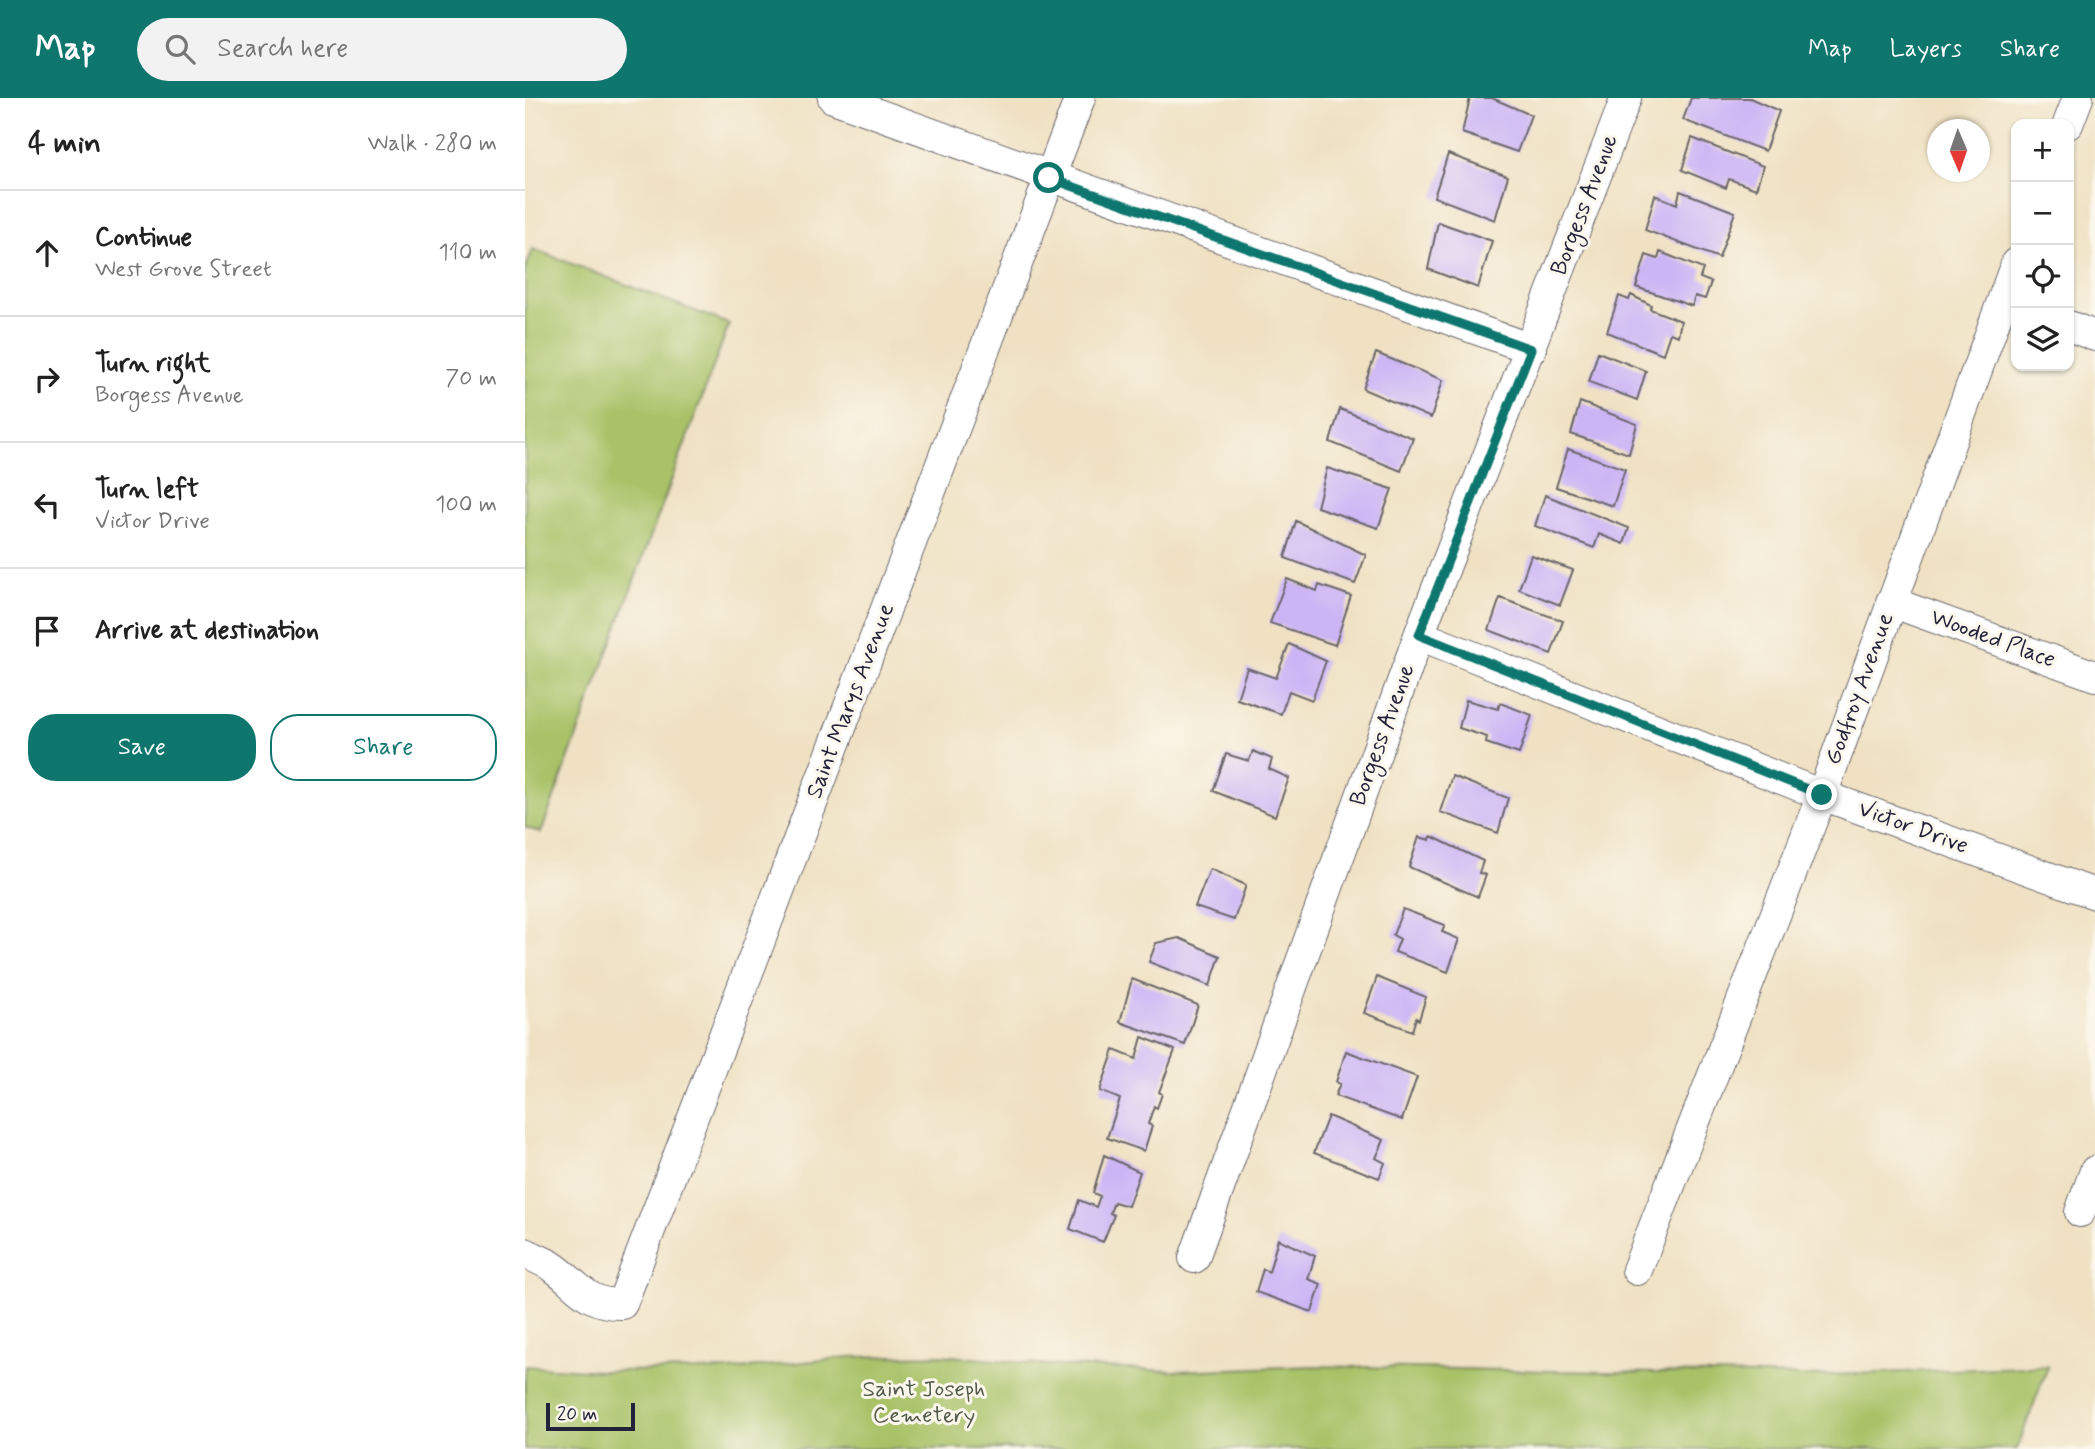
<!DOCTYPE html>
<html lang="en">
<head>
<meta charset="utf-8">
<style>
  :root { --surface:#fff; --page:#f2f2f2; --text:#222; --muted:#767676; --line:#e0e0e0; --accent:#0f766e }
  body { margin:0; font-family:Mynerve,sans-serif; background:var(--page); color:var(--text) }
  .controls { position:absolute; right:21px; top:21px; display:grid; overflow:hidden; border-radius:14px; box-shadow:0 2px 5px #0004 }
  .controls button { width:63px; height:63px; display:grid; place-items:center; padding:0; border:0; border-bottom:2px solid var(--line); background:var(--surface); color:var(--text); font:35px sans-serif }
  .compass { position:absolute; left:1402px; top:21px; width:63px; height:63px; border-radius:50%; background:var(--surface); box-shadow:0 2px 5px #0004; rotate:178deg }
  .scale { position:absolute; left:21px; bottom:18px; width:89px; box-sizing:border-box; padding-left:7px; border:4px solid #22223b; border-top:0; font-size:19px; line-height:24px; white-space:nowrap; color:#22223b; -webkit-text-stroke:5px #fbf7ec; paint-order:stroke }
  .stop { position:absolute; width:21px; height:21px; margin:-16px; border:5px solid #0f766e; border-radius:50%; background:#fff }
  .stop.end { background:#0f766e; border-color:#fff; box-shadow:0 2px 7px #0008 }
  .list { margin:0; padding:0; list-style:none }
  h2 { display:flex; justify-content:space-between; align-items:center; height:91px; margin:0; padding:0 28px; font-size:30px }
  h2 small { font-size:23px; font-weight:400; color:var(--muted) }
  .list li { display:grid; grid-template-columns:46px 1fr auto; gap:21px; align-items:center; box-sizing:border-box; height:126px; padding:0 28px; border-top:2px solid var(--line) }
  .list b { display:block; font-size:26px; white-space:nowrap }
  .list p { margin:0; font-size:23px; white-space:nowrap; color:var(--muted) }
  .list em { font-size:23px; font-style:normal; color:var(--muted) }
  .actions { display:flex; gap:14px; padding:21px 28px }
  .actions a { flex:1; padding:16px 0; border:2px solid var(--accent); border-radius:28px; text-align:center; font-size:24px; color:var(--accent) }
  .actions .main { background:var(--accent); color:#fff }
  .icon { flex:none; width:38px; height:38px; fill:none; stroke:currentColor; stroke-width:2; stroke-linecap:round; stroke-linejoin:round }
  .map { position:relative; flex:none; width:1570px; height:1351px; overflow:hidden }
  header { display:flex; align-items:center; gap:42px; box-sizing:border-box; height:98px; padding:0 35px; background:var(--accent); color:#fff }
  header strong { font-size:33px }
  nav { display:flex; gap:38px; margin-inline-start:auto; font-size:24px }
  .search { width:490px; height:63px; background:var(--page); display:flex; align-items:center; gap:18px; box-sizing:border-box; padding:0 24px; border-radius:38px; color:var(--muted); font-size:26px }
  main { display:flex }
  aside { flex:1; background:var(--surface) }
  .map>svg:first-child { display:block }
  .green { fill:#a9c268; stroke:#667252; stroke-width:2 }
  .building { fill:#ccb5f5 }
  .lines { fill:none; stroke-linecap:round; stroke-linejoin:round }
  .minor-casing { stroke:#6a656a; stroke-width:32 }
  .minor { stroke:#fff; stroke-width:30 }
  .route { stroke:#0f766e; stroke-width:9 }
  .labels { text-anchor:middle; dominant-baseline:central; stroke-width:6; stroke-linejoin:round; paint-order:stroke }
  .street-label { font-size:23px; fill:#22223b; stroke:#fbf7ec }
  .park-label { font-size:23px; fill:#515a4b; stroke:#fbf7ec }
</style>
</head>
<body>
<header>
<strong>Map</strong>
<div class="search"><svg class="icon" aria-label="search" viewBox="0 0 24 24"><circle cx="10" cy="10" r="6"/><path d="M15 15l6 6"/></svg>Search here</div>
<nav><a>Map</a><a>Layers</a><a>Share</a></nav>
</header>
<main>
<aside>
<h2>4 min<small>Walk · 280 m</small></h2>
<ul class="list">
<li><svg class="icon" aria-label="ahead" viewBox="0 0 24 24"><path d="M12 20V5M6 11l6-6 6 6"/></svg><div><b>Continue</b><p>West Grove Street</p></div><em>110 m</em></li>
<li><svg class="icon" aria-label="right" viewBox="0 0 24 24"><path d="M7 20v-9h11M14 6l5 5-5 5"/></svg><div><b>Turn right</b><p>Borgess Avenue</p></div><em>70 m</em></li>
<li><svg class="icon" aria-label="left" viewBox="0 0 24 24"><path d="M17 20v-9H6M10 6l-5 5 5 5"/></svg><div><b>Turn left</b><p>Victor Drive</p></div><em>100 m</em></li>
<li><svg class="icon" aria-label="arrive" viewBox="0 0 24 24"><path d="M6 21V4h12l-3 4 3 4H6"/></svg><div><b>Arrive at destination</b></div></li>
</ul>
<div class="actions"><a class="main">Save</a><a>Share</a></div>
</aside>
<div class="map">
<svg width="1570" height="1351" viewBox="0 0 1570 1351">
  <rect width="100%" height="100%" fill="#fbf7ec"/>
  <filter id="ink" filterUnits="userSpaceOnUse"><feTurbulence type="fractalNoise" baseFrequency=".0143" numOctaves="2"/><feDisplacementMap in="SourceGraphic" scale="14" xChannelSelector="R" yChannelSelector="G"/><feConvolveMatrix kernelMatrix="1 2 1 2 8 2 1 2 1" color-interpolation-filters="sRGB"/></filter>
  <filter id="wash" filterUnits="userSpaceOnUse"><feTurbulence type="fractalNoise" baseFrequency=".00686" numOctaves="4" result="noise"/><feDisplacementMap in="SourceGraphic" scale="28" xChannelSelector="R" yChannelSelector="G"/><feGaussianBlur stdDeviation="1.57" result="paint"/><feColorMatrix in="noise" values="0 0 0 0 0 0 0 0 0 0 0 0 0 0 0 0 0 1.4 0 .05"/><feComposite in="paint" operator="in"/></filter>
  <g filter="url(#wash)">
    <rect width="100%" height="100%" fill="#efe1c2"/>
    <!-- green -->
    <path class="green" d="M8,151L204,226L16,735L0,729V172Z
      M415,1257L536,1268L647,1273L788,1268L1281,1278L1523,1268L1492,1351H0V1268L76,1273L205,1272L324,1259Z"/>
    <g id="blocks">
      <!-- building -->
      <path class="building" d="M945,0H967L1006,17L992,54L937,35Z
        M1166,0H1225L1254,13L1240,53L1158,22Z
        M1167,40L1238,68L1231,91L1204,81L1201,90L1157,72Z
        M923,56L983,78L970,122L909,99Z
        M1155,93L1210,114L1194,160L1120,132L1130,97L1152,106Z
        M913,124L967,143L953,190L903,171Z
        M1135,154L1178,171L1175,180L1186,184L1180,201L1170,198L1167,208L1111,189L1121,157L1133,161Z
        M1106,197L1126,207L1125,211L1156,223L1153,238L1145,235L1138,256L1082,234L1094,198L1104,202Z
        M1073,254L1121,273L1112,302L1064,284Z
        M851,255L918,282L906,320L838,291Z
        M1055,304L1112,326L1104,356L1046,336Z
        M815,311L888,340L876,373L805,344Z
        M1043,351L1100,371L1088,408L1031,389Z
        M802,370L867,391L853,430L792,409Z
        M1020,397L1104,430L1099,446L1074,436L1069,450L1010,428Z
        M771,423L841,457L830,486L760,460Z
        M1006,457L1048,472L1035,507L994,491Z
        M762,481L792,493L794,487L826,498L810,547L745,525Z
        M975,500L1038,523L1026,556L964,532Z
        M764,546L801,563L787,602L764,593L756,616L712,601L722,570L751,580Z
        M941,602L973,611L975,605L1007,617L994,656L961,645L962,639L934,630Z
        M728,653L747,661L744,671L764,680L750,718L688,693L701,656L724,663Z
        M927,678L983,700L973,735L915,714Z
        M906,738L958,763L954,775L961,777L953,799L884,769L894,739L905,742Z
        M685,771L721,787L709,822L670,809Z
        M878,811L920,827L917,834L934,841L923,874L870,854L875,841L868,837Z
        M654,840L695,858L685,888L624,864L631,845Z
        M852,879L901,899L894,922L891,920L887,933L839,915Z
        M607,881L673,907L660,947L595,924Z
        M617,939L650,952L634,994L637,996L632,1010L629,1008L623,1026L627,1028L619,1053L582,1040L595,1001L575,993L589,952L611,961Z
        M821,953L892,979L877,1022L810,998L815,986L811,984Z
        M803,1018L859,1042L851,1060L860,1065L854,1080L789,1055Z
        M579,1057L615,1074L603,1108L589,1104L585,1115L589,1117L578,1144L545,1131L554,1102L571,1109L575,1098L568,1095Z
        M753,1141L790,1158L783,1181L796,1186L787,1214L731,1194L738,1171L744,1174Z"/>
    </g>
  </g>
  <g filter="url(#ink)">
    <use href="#blocks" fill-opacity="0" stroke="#6a656a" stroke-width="2"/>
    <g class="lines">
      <!-- minor casing -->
      <g class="minor-casing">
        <path id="minor" d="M308,0L1006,251
          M1543,26L1553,0
          M1544,228L1570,238
          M1366,504L1570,578
          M894,537L1297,697L1570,796
          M1555,1114L1570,1073
          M0,1155C8,1159 18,1163 25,1167C51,1183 59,1207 97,1206L555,0
          M669,1160L894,537L1101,0
          M1112,1172L1297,697L1491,165"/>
      </g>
      <!-- minor -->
      <use href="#minor" class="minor"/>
    </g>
  </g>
  <g class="lines" filter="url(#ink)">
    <!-- route -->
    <path class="route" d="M524,80L1006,251L894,537L1297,697"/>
  </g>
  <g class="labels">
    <!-- street labels -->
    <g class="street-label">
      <text transform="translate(1060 107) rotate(-69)">Borgess Avenue</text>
      <text transform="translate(1468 541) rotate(20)">Wooded Place</text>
      <text transform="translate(1335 591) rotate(-70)">Godfroy Avenue</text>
      <text transform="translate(326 603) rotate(-69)">Saint Marys Avenue</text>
      <text transform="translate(858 637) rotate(-70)">Borgess Avenue</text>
      <text transform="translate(1388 730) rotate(20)">Victor Drive</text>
    </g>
    <!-- park labels -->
    <g class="park-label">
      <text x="399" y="1292">Saint Joseph<tspan x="399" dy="26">Cemetery</tspan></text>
    </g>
  </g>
</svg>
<div class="controls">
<button>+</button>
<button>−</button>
<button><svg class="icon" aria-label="locate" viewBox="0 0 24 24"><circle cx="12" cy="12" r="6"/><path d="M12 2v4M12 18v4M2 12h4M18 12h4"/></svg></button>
<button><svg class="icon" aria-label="layers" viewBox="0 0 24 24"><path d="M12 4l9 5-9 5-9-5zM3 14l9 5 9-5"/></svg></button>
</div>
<svg class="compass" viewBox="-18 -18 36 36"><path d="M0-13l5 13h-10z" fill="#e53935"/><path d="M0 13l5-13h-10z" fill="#767676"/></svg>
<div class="scale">20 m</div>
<div class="stop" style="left:524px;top:80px"></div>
<div class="stop end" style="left:1297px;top:697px"></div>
</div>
</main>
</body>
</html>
